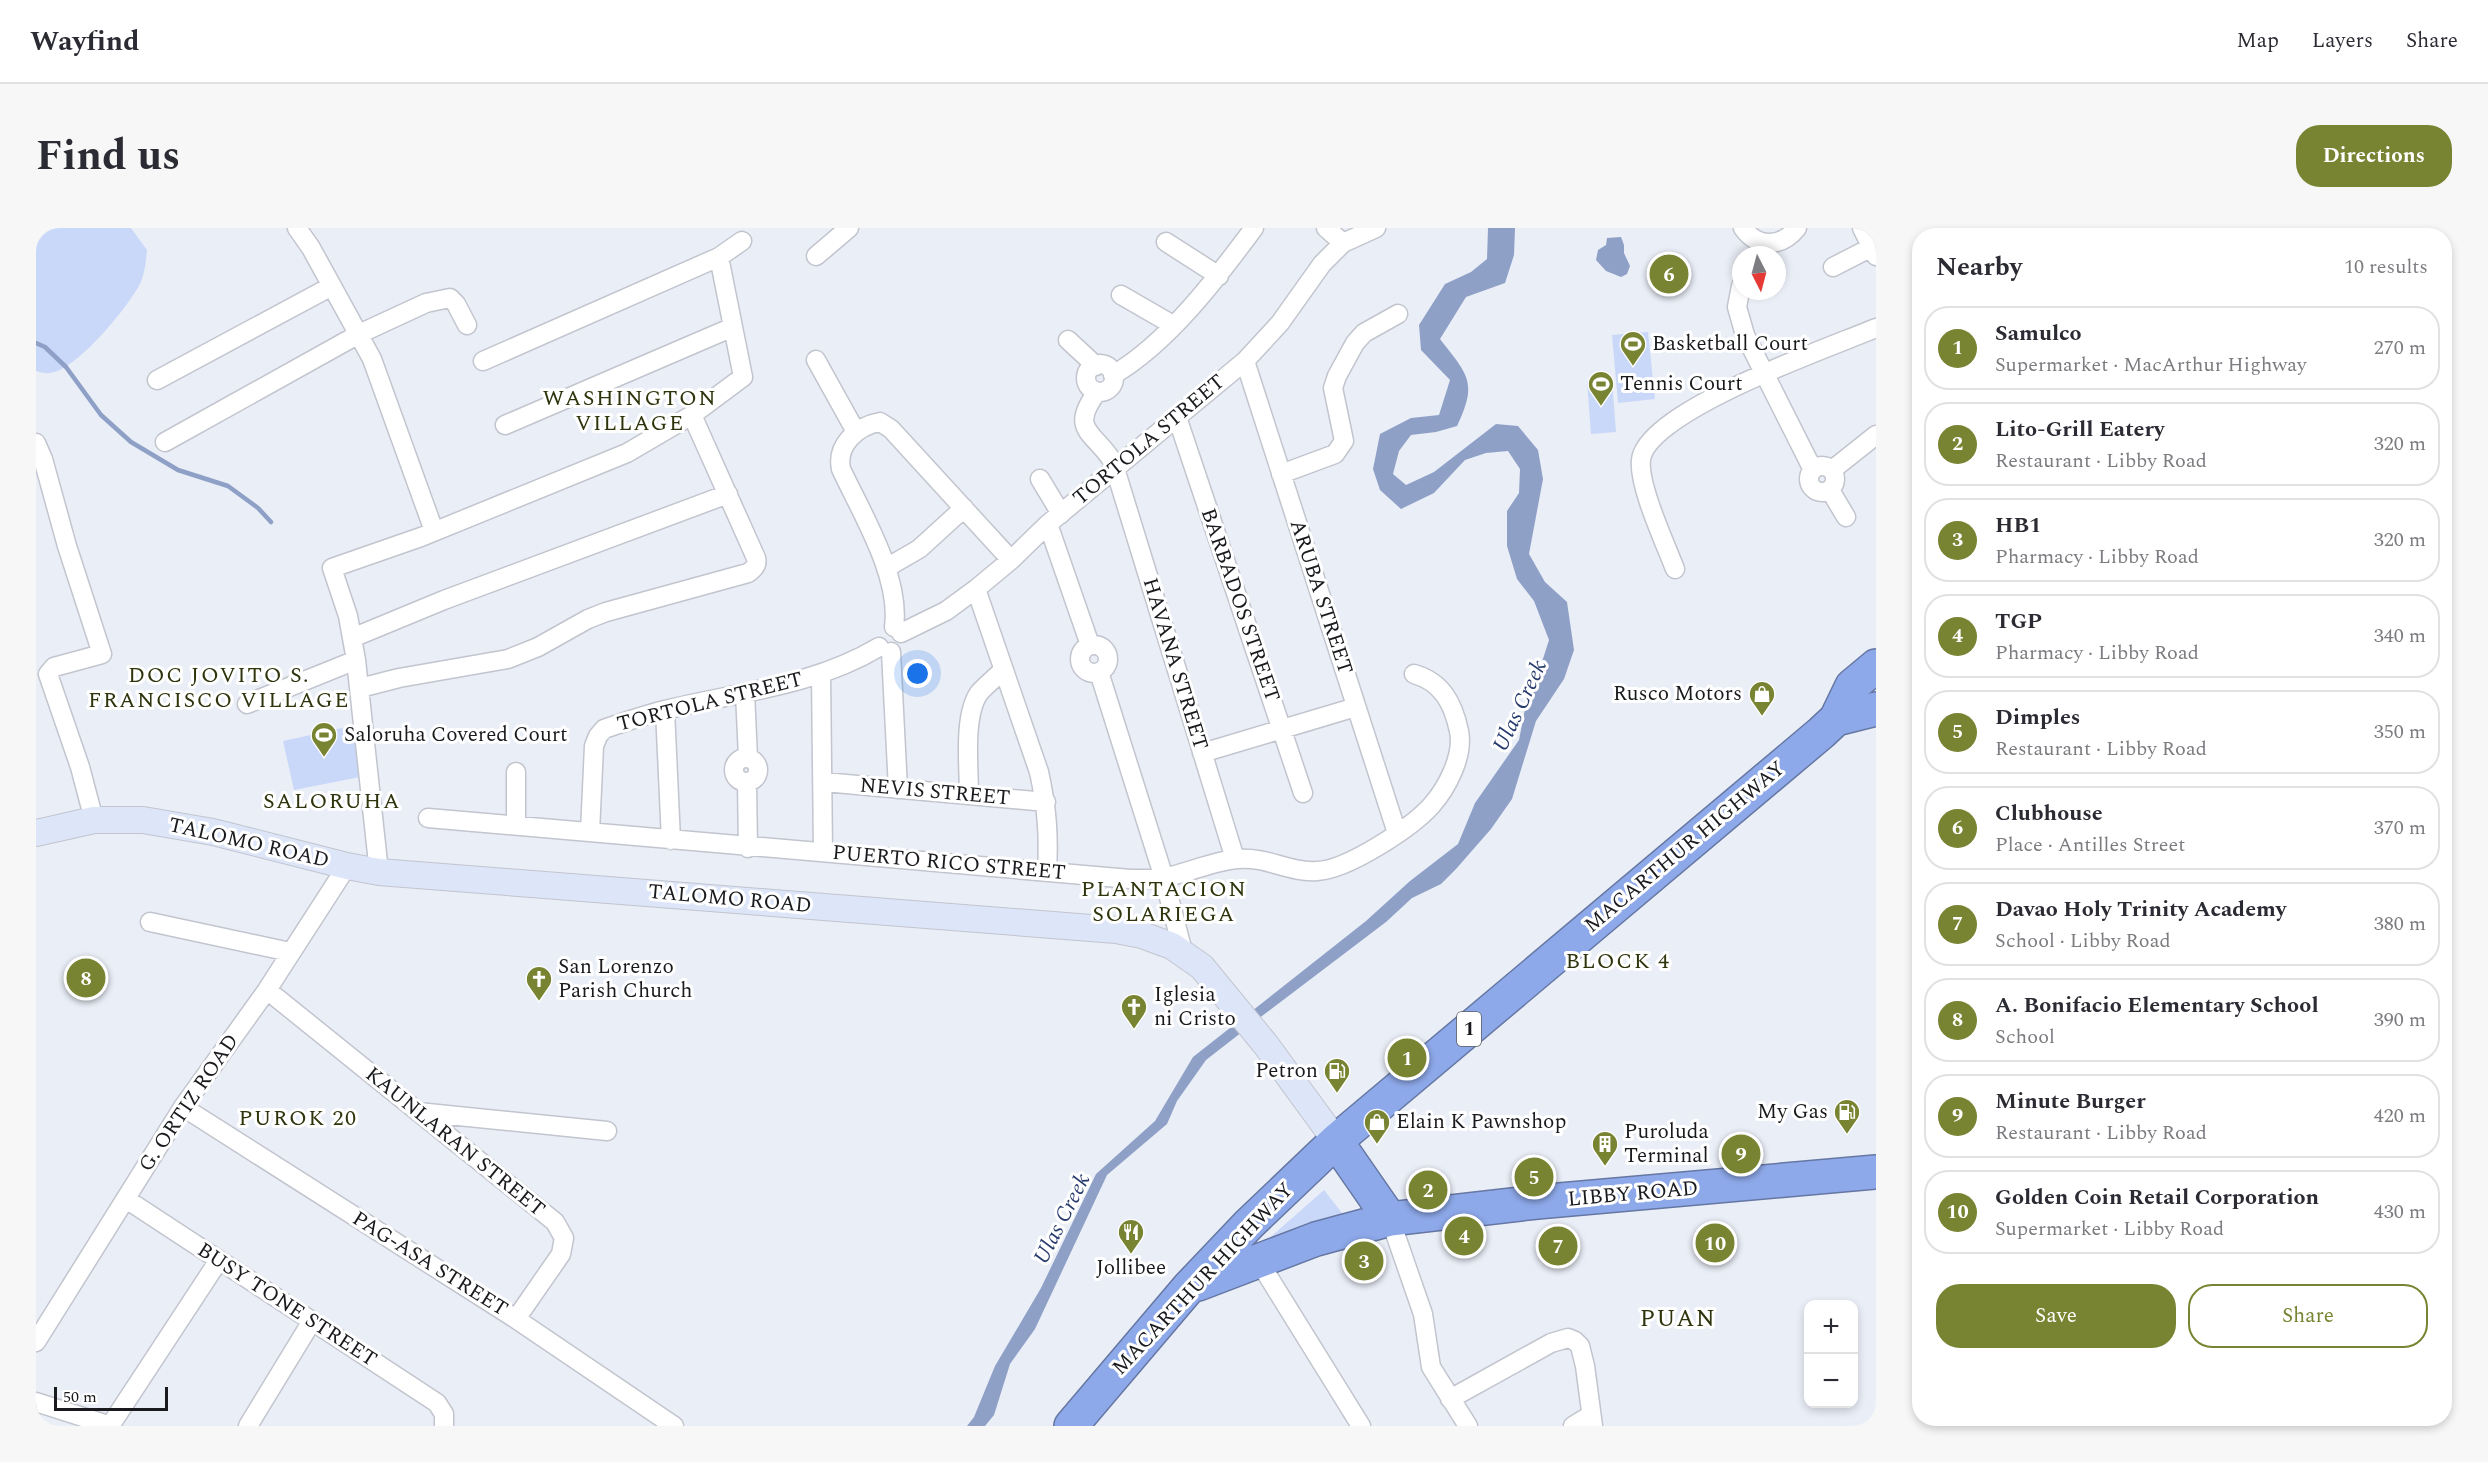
<!DOCTYPE html>
<html lang="en">
<head>
<meta charset="utf-8">
<style>
  :root { --surface:#fff; --page:#f7f7f7; --text:#2b2b33; --muted:#7c7c81; --line:#e1e1e2; --accent:#788431 }
  body { margin:0; font-family:Spectral,serif; background:var(--page); color:var(--text) }
  .controls { position:absolute; right:18px; bottom:18px; display:grid; overflow:hidden; border-radius:12px; box-shadow:0 3px 9px #0003 }
  .controls button { width:54px; height:54px; display:grid; place-items:center; padding:0; border:0; border-bottom:2px solid var(--line); background:var(--surface); color:var(--text); font:30px sans-serif }
  .compass { position:absolute; left:1696px; top:18px; width:54px; height:54px; border-radius:50%; background:var(--surface); box-shadow:0 3px 9px #0003; rotate:174deg }
  .scale { position:absolute; left:18px; bottom:15px; width:114px; box-sizing:border-box; padding-left:6px; border:3px solid #191a1d; border-top:0; font-size:16px; line-height:21px; white-space:nowrap; color:#191a1d; -webkit-text-stroke:4px #fff; paint-order:stroke }
  .you { position:absolute; left:882px; top:446px; width:21px; height:21px; margin:-15px; border:4px solid #fff; border-radius:50%; background:#1a73e8; box-shadow:0 0 0 9px #1a73e833 }
  .badge { display:grid; place-items:center; width:39px; height:39px; border-radius:50%; background:var(--accent); color:#fff; font-size:20px; font-weight:700 }
  .pin { position:absolute; translate:-50% -50%; border:3px solid #fff; box-shadow:0 2px 6px #0006 }
  .list { margin:0; padding:0; list-style:none }
  h2 { display:flex; justify-content:space-between; align-items:center; height:78px; margin:0; padding:0 24px; font-size:26px }
  h2 small { font-size:20px; font-weight:400; color:var(--muted) }
  .list li { display:grid; grid-template-columns:39px 1fr auto; gap:18px; align-items:center; box-sizing:border-box; height:84px; margin:0 12px 12px; padding:0 12px; border:2px solid var(--line); border-radius:24px }
  .list b { display:block; font-size:22px; white-space:nowrap }
  .list p { margin:0; font-size:20px; white-space:nowrap; color:var(--muted) }
  .list em { font-size:20px; font-style:normal; color:var(--muted) }
  .actions { display:flex; gap:12px; padding:18px 24px }
  .actions a { flex:1; padding:14px 0; border:2px solid var(--accent); border-radius:24px; text-align:center; font-size:21px; color:var(--accent) }
  .actions .main { background:var(--accent); color:#fff }
  .map { position:relative; flex:none; width:1840px; height:1198px; overflow:hidden; border-radius:24px }
  header { display:flex; align-items:center; gap:36px; box-sizing:border-box; height:84px; padding:0 30px; background:var(--surface); border-bottom:2px solid var(--line) }
  header strong { font-size:28px }
  nav { display:flex; gap:33px; margin-inline-start:auto; font-size:21px }
  .intro { display:flex; align-items:center; justify-content:space-between; box-sizing:border-box; height:144px; padding:0 36px }
  h1 { margin:0; font-size:42px }
  .button { padding:15px 27px; border-radius:24px; background:var(--accent); color:#fff; font-size:21px; font-weight:700 }
  main { display:flex; gap:36px; padding:0 36px }
  aside { flex:1; background:var(--surface); border-radius:24px; box-shadow:0 3px 9px #0003 }
  .map>svg:first-child { display:block }
  .green { fill:#c9d8f8 }
  .water { fill:#8fa0c7 }
  .lines { fill:none; stroke-linecap:round; stroke-linejoin:round }
  .stream { stroke:#8fa0c7; stroke-width:4.5 }
  .street-casing { stroke:#c2c5ce; stroke-width:21 }
  .secondary-casing { stroke:#c2c5ce; stroke-width:28 }
  .highway-casing { stroke:#6577a2; stroke-width:36 }
  .street { stroke:#fff; stroke-width:18 }
  .secondary { stroke:#dde5f9; stroke-width:26 }
  .highway { stroke:#8ea9ea; stroke-width:33 }
  .labels { text-anchor:middle; dominant-baseline:central; stroke-width:6; stroke-linejoin:round; paint-order:stroke }
  .shield { fill:#fff; stroke:#5e5f61; stroke-width:1.5 }
  .shield-label { font-size:20px; font-weight:bold; fill:#191a1d }
  .poi-label { font-size:21px; fill:#191a1d; stroke:#fff; text-anchor:start }
  .street-label { font-size:21px; fill:#191a1d; stroke:#fff }
  .neighbourhood-label { font-size:22px; letter-spacing:1.5px; fill:#2e340c; stroke:#fff }
  .water-label { font-size:22px; font-style:italic; fill:#283b6d; stroke:#fff }
  .quarter-label { font-size:24px; letter-spacing:1.5px; fill:#2e340c; stroke:#fff }
</style>
</head>
<body>
<header>
<strong>Wayfind</strong>
<nav><a>Map</a><a>Layers</a><a>Share</a></nav>
</header>
<div class="intro"><h1>Find us</h1><a class="button">Directions</a></div>
<main>
<div class="map">
<svg width="1840" height="1198" viewBox="0 0 1840 1198">
  <rect width="100%" height="100%" fill="#eaeef7"/>
  <!-- green -->
  <path class="green" d="M0,0H95L111,22C110,32 109,44 105,54C93,78 41,142 14,145C10,146 4,144 0,143Z
    M1612,104L1619,171L1582,175L1576,107Z
    M1576,152L1580,204L1555,206L1551,154Z
    M320,497L329,548L258,562L247,513Z
    M1288,962L1309,989L1229,1014Z"/>
  <!-- water -->
  <path class="water" d="M1452,0H1479L1478,27L1469,55L1430,69L1404,111C1432,147 1442,154 1421,198L1400,204L1375,207L1363,223L1357,246L1370,257L1398,244L1460,196L1482,198L1502,222L1507,251L1493,326L1509,354L1531,374L1538,422L1528,451L1500,493L1476,571L1455,601L1420,641L1405,656L1376,670L1350,694L1222,791L1216,783L1330,693L1374,653L1422,616L1439,575L1483,512L1494,455L1505,437L1513,412L1498,373L1481,351L1471,318V283L1483,265L1484,241L1472,223L1450,225L1429,232L1398,265L1365,281L1344,262L1337,241L1344,206L1375,190L1403,187L1414,152L1385,122L1383,97L1409,56L1435,44L1451,31Z
    M1585,9L1588,17V25L1594,38L1591,46L1585,49L1570,43L1560,32L1562,22L1570,17L1571,10Z
    M1199,796L1206,804L1170,832L1141,873L1131,896L1071,947L999,1101L974,1136L958,1187L949,1198H931L938,1189L959,1138L1005,1060L1060,946L1119,893L1157,829Z"/>
  <g class="lines">
    <!-- stream -->
    <path class="stream" d="M0,115L9,119L30,139L65,187L95,214L142,242L192,258L222,280L235,294"/>
    <!-- street casing -->
    <g class="street-casing">
      <path id="street" d="M261,0L275,20L336,131L398,303
        M1290,0L1307,15
        M1707,0C1722,21 1746,19 1761,0
        M1826,0L1840,28
        M1130,14L1183,48
        M780,28L813,0
        M1797,39L1836,19
        M1705,58L1701,79L1709,107L1777,242
        M1085,67L1137,97
        M1032,112L1060,138
        M780,132L820,204
        M447,133L683,29L706,13
        M1209,133L1361,605
        M1050 150a14 14 0 1 1 28 0a14 14 0 1 1-28 0Z
        M1077,147C1132,115 1181,50 1218,0
        M121,152L296,58
        M1061,164C1032,203 1059,204 1077,234L1199,631
        M1141,189L1267,565
        M469,197L697,99
        M129,214L323,106L390,75L414,70L420,76L431,97
        M0,215L7,231L31,318L66,426L18,439L12,446L44,539L58,592
        M1773 251a13 13 0 1 1 26 0a13 13 0 1 1-26 0Z
        M1796,242L1840,207
        M1245,246L1299,226L1308,213L1297,160L1301,148L1319,115L1328,105L1362,86
        M1004,251L1025,286
        M1794,262L1810,289
        M1012,296L1054,417
        M850,340L883,321L928,280
        M1639,341C1629,315 1602,257 1605,232C1610,183 1795,119 1840,100
        M940,361L1003,544C1011,580 1013,607 1011,644
        M858,399C865,349 826,286 805,241C800,217 821,198 844,194L855,201L975,332
        M865,405L910,383L940,361L975,332L1012,296L1209,133L1244,95L1286,36L1307,15L1340,0
        M316,410L408,372L692,266
        M1044 431a14 14 0 1 1 28 0a14 14 0 1 1-28 0Z
        M855,424L862,561
        M1063,444L1128,650L1147,724
        M785,446L787,624
        M324,460L363,450L472,431L502,419L552,391L570,384L712,345C718,341 722,337 720,330L656,187
        M709,465L712,530
        M211,476L320,432
        M629,482L635,612
        M1166,525L1320,479
        M698 542a12 12 0 1 1 24 0a12 12 0 1 1-24 0Z
        M480,544V597
        M788,554L1010,574
        M711,555L712,620
        M933,567C933,539 927,488 943,465C950,457 959,450 967,442
        M392,590L1094,651C1106,651 1119,652 1131,649C1154,644 1178,633 1201,631C1231,628 1252,645 1281,643C1311,642 1375,600 1395,578C1411,560 1428,528 1423,503C1417,475 1406,454 1378,446
        M554,604L558,518L562,508L568,501C588,494 609,487 629,482C702,464 778,458 843,419
        M343,644L320,432L312,388L296,340L385,309L591,225L656,187L707,149L683,29
        M114,694L254,724
        M231,762L519,994L528,1010L525,1026L480,1091
        M147,879L480,1091L638,1198
        M382,884L571,903
        M90,971L401,1175L408,1186V1198
        M1354,991L1387,1086L1395,1139L1432,1198
        M1222,1032L1325,1198
        M0,1114L147,879L231,762L311,638
        M1414,1171L1515,1115L1532,1110L1539,1113L1544,1118L1549,1138L1557,1198
        M0,1174L75,1198
        M74,1198L183,1032
        M212,1198L276,1093
        M1537,1198L1555,1187"/>
    </g>
    <!-- secondary casing -->
    <g class="secondary-casing">
      <path id="secondary" d="M0,605L58,592H107L177,604L311,638L343,644L1080,702L1106,707L1136,718L1166,739L1230,817L1300,913"/>
    </g>
    <!-- highway casing -->
    <g class="highway-casing">
      <path id="highway" d="M1800,491L1840,481
        M1300,913L1354,991
        M1162,1056L1280,1011L1354,991L1501,974L1840,944
        M1035,1198L1153,1059L1213,996L1300,913L1785,505L1800,491L1816,458L1840,438"/>
    </g>
    <!-- street -->
    <use href="#street" class="street"/>
    <!-- secondary -->
    <use href="#secondary" class="secondary"/>
    <!-- highway -->
    <use href="#highway" class="highway"/>
  </g>
  <!-- icons -->
  <defs>
    <g id="stadium-pin" transform="scale(1.35)"><path d="M0 17L-7.5 6A9.5 9.5 0 1 1 7.5 6Z" fill="#788431" stroke="#fff"/><path d="M0-5a6.5 5 0 1 0 0 10a6.5 5 0 1 0 0-10ZM-3.5-1.8h7v3.6h-7Z" fill="#fff"/></g>
    <g id="shop-pin" transform="scale(1.35)"><path d="M0 17L-7.5 6A9.5 9.5 0 1 1 7.5 6Z" fill="#788431" stroke="#fff"/><path d="M-5-2.5h2.3a2.7 3.5 0 0 1 5.4 0H5L5.5 6h-11ZM-1.5-2.5h3a1.5 2.3 0 0 0-3 0Z" fill="#fff"/></g>
    <g id="church-pin" transform="scale(1.35)"><path d="M0 17L-7.5 6A9.5 9.5 0 1 1 7.5 6Z" fill="#788431" stroke="#fff"/><path d="M-1.2-6h2.4v3.5h3.3v2.4h-3.3V6h-2.4V-.1h-3.3v-2.4h3.3Z" fill="#fff"/></g>
    <g id="fuel-pin" transform="scale(1.35)"><path d="M0 17L-7.5 6A9.5 9.5 0 1 1 7.5 6Z" fill="#788431" stroke="#fff"/><path d="M-5.5-6h7V0h2V4h1.3V-2.5L3-4.5l.8-.8L6-3V5H2.5V1h-1V6h-7ZM-4.2-4.7v3.2H.2V-4.7Z" fill="#fff"/></g>
    <g id="building-pin" transform="scale(1.35)"><path d="M0 17L-7.5 6A9.5 9.5 0 1 1 7.5 6Z" fill="#788431" stroke="#fff"/><path d="M-4-6H4V6H1V3H-1V6H-4ZM-2.5-4.3h1.7v1.8h-1.7ZM.8-4.3h1.7v1.8H.8ZM-2.5-1h1.7V.8h-1.7ZM.8-1h1.7V.8H.8Z" fill="#fff"/></g>
    <g id="restaurant-pin" transform="scale(1.35)"><path d="M0 17L-7.5 6A9.5 9.5 0 1 1 7.5 6Z" fill="#788431" stroke="#fff"/><path d="M-5-6h1v4h1v-4h1v4h1v-4h1v5L-1.5 .5V6h-2V.5L-5-1ZM5-6V6H3V1.5H1.5Q1.5-4 5-6Z" fill="#fff"/></g>
  </defs>
  <g fill-rule="evenodd">
    <use href="#stadium-pin" x="1597" y="116"/>
    <use href="#stadium-pin" x="1565" y="156"/>
    <use href="#shop-pin" x="1726" y="466"/>
    <use href="#stadium-pin" x="288" y="507"/>
    <use href="#church-pin" x="503" y="751"/>
    <use href="#church-pin" x="1098" y="779"/>
    <use href="#fuel-pin" x="1301" y="843"/>
    <use href="#fuel-pin" x="1811" y="884"/>
    <use href="#shop-pin" x="1341" y="894"/>
    <use href="#building-pin" x="1569" y="916"/>
    <use href="#restaurant-pin" x="1095" y="1004"/>
  </g>
  <g class="labels">
    <!-- shield labels -->
    <rect class="shield" x="1421" y="784" width="24" height="34" rx="4.5"/>
    <g class="shield-label">
      <text x="1433" y="801">1</text>
    </g>
    <!-- poi labels -->
    <g class="poi-label">
      <text x="1616" y="116">Basketball Court</text>
      <text x="1584" y="156">Tennis Court</text>
      <text x="1706" y="466" text-anchor="end">Rusco Motors</text>
      <text x="308" y="507">Saloruha Covered Court</text>
      <text x="522" y="739">San Lorenzo<tspan x="522" dy="24">Parish Church</tspan></text>
      <text x="1118" y="767">Iglesia<tspan x="1118" dy="24">ni Cristo</tspan></text>
      <text x="1282" y="843" text-anchor="end">Petron</text>
      <text x="1792" y="884" text-anchor="end">My Gas</text>
      <text x="1360" y="894">Elain K Pawnshop</text>
      <text x="1588" y="904">Puroluda<tspan x="1588" dy="24">Terminal</tspan></text>
      <text x="1095" y="1040" text-anchor="middle">Jollibee</text>
    </g>
    <!-- street labels -->
    <g class="street-label">
      <text transform="translate(1113 212) rotate(-40)">TORTOLA STREET</text>
      <text transform="translate(1285 369) rotate(72)">ARUBA STREET</text>
      <text transform="translate(1204 377) rotate(71)">BARBADOS STREET</text>
      <text transform="translate(1139 436) rotate(73)">HAVANA STREET</text>
      <text transform="translate(674 474) rotate(-14)">TORTOLA STREET</text>
      <text transform="translate(899 564) rotate(5)">NEVIS STREET</text>
      <text transform="translate(213 615) rotate(13)">TALOMO ROAD</text>
      <text transform="translate(1649 619) rotate(-40)">MACARTHUR HIGHWAY</text>
      <text transform="translate(913 635) rotate(5)">PUERTO RICO STREET</text>
      <text transform="translate(694 671) rotate(5)">TALOMO ROAD</text>
      <text transform="translate(153 875) rotate(-56)">G. ORTIZ ROAD</text>
      <text transform="translate(419 914) rotate(39)">KAUNLARAN STREET</text>
      <text transform="translate(1597 966) rotate(-5)">LIBBY ROAD</text>
      <text transform="translate(394 1036) rotate(32)">PAG-ASA STREET</text>
      <text transform="translate(1167 1051) rotate(-47)">MACARTHUR HIGHWAY</text>
      <text transform="translate(251 1077) rotate(33)">BUSY TONE STREET</text>
    </g>
    <!-- neighbourhood labels -->
    <g class="neighbourhood-label">
      <text x="594" y="170">WASHINGTON<tspan x="594" dy="25">VILLAGE</tspan></text>
      <text x="183" y="447">DOC JOVITO S.<tspan x="183" dy="25">FRANCISCO VILLAGE</tspan></text>
      <text x="296" y="573">SALORUHA</text>
      <text x="1128" y="661">PLANTACION<tspan x="1128" dy="25">SOLARIEGA</tspan></text>
      <text x="1582" y="733">BLOCK 4</text>
      <text x="262" y="890">PUROK 20</text>
    </g>
    <!-- water labels -->
    <g class="water-label">
      <text transform="translate(1484 478) rotate(-65)">Ulas Creek</text>
      <text transform="translate(1026 991) rotate(-63)">Ulas Creek</text>
    </g>
    <!-- quarter labels -->
    <g class="quarter-label">
      <text x="1642" y="1091">PUAN</text>
    </g>
  </g>
</svg>
<div class="controls">
<button>+</button>
<button>−</button>
</div>
<svg class="compass" viewBox="-18 -18 36 36"><path d="M0-13l5 13h-10z" fill="#e53935"/><path d="M0 13l5-13h-10z" fill="#7c7c81"/></svg>
<div class="scale">50 m</div>
<div class="you"></div>
<div class="pin badge" style="left:1371px;top:830px">1</div>
<div class="pin badge" style="left:1392px;top:962px">2</div>
<div class="pin badge" style="left:1328px;top:1033px">3</div>
<div class="pin badge" style="left:1428px;top:1008px">4</div>
<div class="pin badge" style="left:1498px;top:949px">5</div>
<div class="pin badge" style="left:1633px;top:46px">6</div>
<div class="pin badge" style="left:1522px;top:1018px">7</div>
<div class="pin badge" style="left:50px;top:750px">8</div>
<div class="pin badge" style="left:1705px;top:926px">9</div>
<div class="pin badge" style="left:1679px;top:1015px">10</div>
</div>
<aside>
<h2>Nearby<small>10 results</small></h2>
<ul class="list">
<li><span class="badge">1</span><div><b>Samulco</b><p>Supermarket · MacArthur Highway</p></div><em>270 m</em></li>
<li><span class="badge">2</span><div><b>Lito-Grill Eatery</b><p>Restaurant · Libby Road</p></div><em>320 m</em></li>
<li><span class="badge">3</span><div><b>HB1</b><p>Pharmacy · Libby Road</p></div><em>320 m</em></li>
<li><span class="badge">4</span><div><b>TGP</b><p>Pharmacy · Libby Road</p></div><em>340 m</em></li>
<li><span class="badge">5</span><div><b>Dimples</b><p>Restaurant · Libby Road</p></div><em>350 m</em></li>
<li><span class="badge">6</span><div><b>Clubhouse</b><p>Place · Antilles Street</p></div><em>370 m</em></li>
<li><span class="badge">7</span><div><b>Davao Holy Trinity Academy</b><p>School · Libby Road</p></div><em>380 m</em></li>
<li><span class="badge">8</span><div><b>A. Bonifacio Elementary School</b><p>School</p></div><em>390 m</em></li>
<li><span class="badge">9</span><div><b>Minute Burger</b><p>Restaurant · Libby Road</p></div><em>420 m</em></li>
<li><span class="badge">10</span><div><b>Golden Coin Retail Corporation</b><p>Supermarket · Libby Road</p></div><em>430 m</em></li>
</ul>
<div class="actions"><a class="main">Save</a><a>Share</a></div>
</aside>
</main>
</body>
</html>
